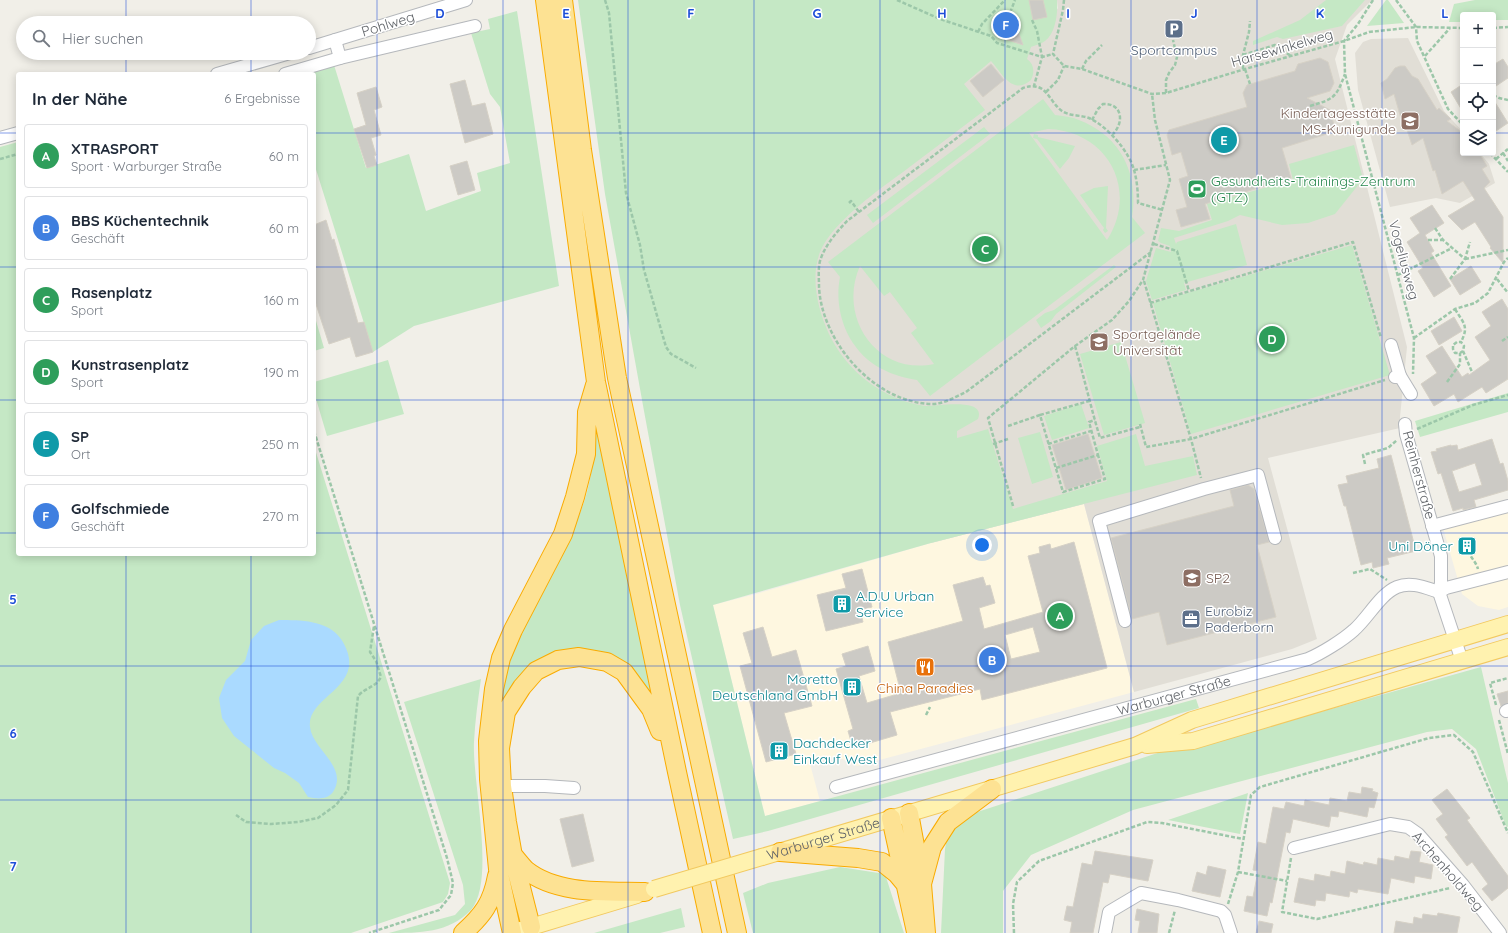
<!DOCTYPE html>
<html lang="de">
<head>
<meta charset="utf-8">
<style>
  :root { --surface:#fff; --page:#f2f2f3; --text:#1f2937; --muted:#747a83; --line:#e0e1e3; --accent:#ea4335 }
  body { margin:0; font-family:Quicksand,sans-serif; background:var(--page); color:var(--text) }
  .controls { position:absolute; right:12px; top:12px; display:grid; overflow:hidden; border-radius:4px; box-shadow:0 2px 10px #0003 }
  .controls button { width:36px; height:36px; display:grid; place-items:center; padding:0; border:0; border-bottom:1px solid var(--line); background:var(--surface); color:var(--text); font:20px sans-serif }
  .you { position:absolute; left:982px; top:545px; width:14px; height:14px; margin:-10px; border:3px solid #fff; border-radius:50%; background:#1a73e8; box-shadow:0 0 0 6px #1a73e833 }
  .badge { display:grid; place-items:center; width:26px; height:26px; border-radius:50%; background:var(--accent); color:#fff; font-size:13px; font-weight:700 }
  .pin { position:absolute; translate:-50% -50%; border:2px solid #fff; box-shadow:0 1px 4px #0006 }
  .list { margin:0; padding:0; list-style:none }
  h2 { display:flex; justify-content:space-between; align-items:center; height:52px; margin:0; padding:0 16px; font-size:17px }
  h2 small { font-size:13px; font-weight:400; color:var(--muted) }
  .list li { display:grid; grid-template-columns:26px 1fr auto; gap:12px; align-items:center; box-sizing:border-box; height:64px; margin:0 8px 8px; padding:0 8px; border:1px solid var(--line); border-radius:4px }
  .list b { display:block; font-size:15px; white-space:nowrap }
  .list p { margin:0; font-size:13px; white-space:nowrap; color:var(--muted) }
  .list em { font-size:13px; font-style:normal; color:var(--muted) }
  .icon { flex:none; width:22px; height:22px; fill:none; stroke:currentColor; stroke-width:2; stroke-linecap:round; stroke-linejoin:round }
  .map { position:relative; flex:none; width:1508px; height:933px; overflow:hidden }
  .search { position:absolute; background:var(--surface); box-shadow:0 2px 10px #0003; left:16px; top:16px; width:300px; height:44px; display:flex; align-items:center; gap:10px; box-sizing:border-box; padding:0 14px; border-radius:22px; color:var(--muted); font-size:15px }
  .panel { position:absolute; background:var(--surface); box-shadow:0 2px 10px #0003; left:16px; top:72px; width:300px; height:484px; border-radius:4px }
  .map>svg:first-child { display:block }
  .commercial { fill:#fef7e0 }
  .education { fill:#e1ded6 }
  .green { fill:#c5e8c5; fill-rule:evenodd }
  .water { fill:#aadaff }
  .building { fill:#cccac5; stroke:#d6d1c6; fill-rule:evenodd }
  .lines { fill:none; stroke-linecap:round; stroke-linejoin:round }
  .minor-casing { stroke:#b5b8bc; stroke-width:14 }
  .major-casing { stroke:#f2c960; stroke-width:18 }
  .highway-casing { stroke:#f9ab00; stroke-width:20 }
  .path { stroke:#9cc7a9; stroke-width:2.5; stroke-dasharray:4 2; stroke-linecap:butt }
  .minor { stroke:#fff; stroke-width:12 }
  .major { stroke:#fff2af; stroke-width:16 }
  .highway { stroke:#fde293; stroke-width:18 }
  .major-bridge-casing { stroke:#f2c960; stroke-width:18; stroke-linecap:butt }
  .major-bridge { stroke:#fff2af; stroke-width:16 }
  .grid { fill:none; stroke:#1d4ed8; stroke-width:1; stroke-opacity:0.55 }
  .labels { text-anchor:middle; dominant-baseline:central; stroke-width:3; stroke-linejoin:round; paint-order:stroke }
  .street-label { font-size:14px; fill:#5f6368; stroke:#fff }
  .service-label { font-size:14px; fill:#4e5e75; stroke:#fff }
  .education-label { font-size:14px; fill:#785e54; stroke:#fff; text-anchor:start }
  .leisure-label { font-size:14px; fill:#27864d; stroke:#fff; text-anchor:start }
  .culture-label { font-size:14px; fill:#0d838f; stroke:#fff; text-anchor:end }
  .food-label { font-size:14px; fill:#c56008; stroke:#fff }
  .grid-label { font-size:13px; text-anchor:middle; font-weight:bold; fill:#1d4ed8; stroke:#fff; stroke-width:3; stroke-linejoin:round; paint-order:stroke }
</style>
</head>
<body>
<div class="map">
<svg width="1508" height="933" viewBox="0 0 1508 933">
  <rect width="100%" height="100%" fill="#f1efe8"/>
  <!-- commercial -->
  <path class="commercial" d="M1084,504L1134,692L857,766L836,756L810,764L820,801L765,816L713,605L756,594L931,543Z
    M1508,510V607L1499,610L1478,606L1462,594L1443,528Z"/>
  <!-- education -->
  <path class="education" d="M1057,0H1372L1347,25L1335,59L1407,347L1400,417V428L1268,458L1317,639L1292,649L1134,692L1084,504L931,543L784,300L960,39L1031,47L1058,8Z
    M1408,38L1444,111L1463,132V153H1480L1489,164L1495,183L1460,203L1436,198L1390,207L1358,90L1355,53L1363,42L1371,39Z"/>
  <!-- green -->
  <path class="green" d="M578,0H1057C1058,12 1056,33 1045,41C1041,44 1035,45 1031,47L1027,59C1034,64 1035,72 1031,80C1012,96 1002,73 991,61L964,84L985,110C959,130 933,149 907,169C880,189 833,221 820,252C810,278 818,310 829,334C847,372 884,400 925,406C933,407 987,396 978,419L957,431V438L988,429L1013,509L1107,481L1097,446L1136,434L1145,466L1193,456L1197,475L931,543L713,605L765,816L1196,699L1199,708L768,831L733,839L680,605L644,411L605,194Z
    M1326,0H1365L1342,26L1283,39L1277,37L1253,45V41L1300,20Z
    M1386,0H1388L1404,23L1367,26Z
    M1475,0H1508V20H1493V15H1463V22H1449L1454,4Z
    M517,11L559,286L414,326L373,352L314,163V74H304L334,65L366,168L409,154L426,211L481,191L477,173L510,163L500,107L490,94L471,33L490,29L488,19Z
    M1043,99L1055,115C1063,116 1072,117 1079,120C1121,136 1139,174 1132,217L1145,233L930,396L917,380C905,378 893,375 882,369C849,352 833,313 840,277L828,262ZM1048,129C1108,131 1139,190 1107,240L1029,133ZM860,266L884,296L890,292L917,328L911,333L934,364C877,376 837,317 860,266Z
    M984,127L990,134L873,223L867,215Z
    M1034,134L1038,135V137L1075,146L1069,158L1060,169L1037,139L1033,138Z
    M18,142V554H314V446L450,883L448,894L443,902L351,933H0V147Z
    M1354,145L1363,179L1335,214L1308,223L1282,225L1240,215L1228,221L1174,238L1176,244L1177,242L1236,224L1247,265L1184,283L1186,290L1152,300L1146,281L1156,248L1171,252L1170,246L1161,243L1158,241L1161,228L1179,231L1212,220L1207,204L1293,180L1289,164Z
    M1108,186L1106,228L1108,231L1105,233L1103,230L1104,228L1080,195L1094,188Z
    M1352,245L1390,375L1191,434L1153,303Z
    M1114,265L1116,267L1056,314L1051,321L1041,328L1036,320L1045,313L1054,310Z
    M314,314L324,348L314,351Z
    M1121,342L1145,423L1104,435L1080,354Z
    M388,360L404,414L327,436L314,392V382Z
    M1508,393V412L1420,437L1415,421Z
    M1081,404L1089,428L1052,440L1044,416Z
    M598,418L652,695L629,666L558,655L502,709L498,707C502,690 505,673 510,657C530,602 567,555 585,499C593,473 595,445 598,418Z
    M1040,432L1053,477L1032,484L1018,438Z
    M1481,667L1508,783V827L1506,826L1476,749L1452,729L1427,732L1133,810L1031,855L1003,891V933H941L945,849L949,827L968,815L1182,745L1195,747Z
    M481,679C478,700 475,721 474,742C472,781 496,881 471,910C449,933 419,933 389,933L455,915L465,904L463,885L404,702Z
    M1248,793L1240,834L1168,820Z
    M840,867L885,874L904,933H753L743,893L768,883Z
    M681,908L685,927L660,933H594Z"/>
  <!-- water -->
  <path class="water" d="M279,620C300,620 328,620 341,639C372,687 306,695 310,727C312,749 349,767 333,792C327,800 317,799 308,797L299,783L285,773L274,768L234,736L222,718L219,698L226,680L245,661L251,640L264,626Z"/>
  <!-- building -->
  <path class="building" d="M1029,0H1043L1047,17L1033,20Z
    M1002,16L1014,20L1023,45L999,37L1000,31L995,30L999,19Z
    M1320,58L1328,62L1334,83L1330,91L1307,98L1330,110L1334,125L1330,133L1282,148L1291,178L1205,204L1210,219L1181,227L1176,210L1187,207L1179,179L1188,176L1181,152L1172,155L1167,135L1169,130L1247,107L1243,93L1247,85L1295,71L1298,64Z
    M1503,59L1508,67V78L1493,88V65Z
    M991,64L1004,80L983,97L970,81Z
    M1400,66H1405L1412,76L1418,79L1437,110L1439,108L1451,119L1447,121L1463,133V153H1479L1487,166L1482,169L1490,182L1484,188L1503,217V263L1490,248L1491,247L1475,222L1462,230L1448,216L1475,200L1463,181L1442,194L1435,170L1433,171L1423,138L1412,145L1404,121L1402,122L1394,94L1385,99L1381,83L1387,79L1395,68Z
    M465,80L472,106L485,103L493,134L465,143L450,84Z
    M1463,84V112L1451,92Z
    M376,87L382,107L374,110L381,135L371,138L376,155L374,156L377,165L367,168L354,129L366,125L357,93Z
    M1493,99L1508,123L1493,133Z
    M467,161L475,190L458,195L450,166Z
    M1432,205L1444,223L1425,235L1434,251L1431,253L1451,286L1434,297L1418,271L1423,268L1407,242L1420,233L1410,218Z
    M326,220L332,240L334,239L358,323L364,322L373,352L356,357L350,337L329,344L314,298V225Z
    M1471,266L1481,282L1460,295L1450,279Z
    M1502,299L1508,309V379L1486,393L1482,387L1458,402L1454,394L1434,406L1421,384L1437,373L1426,356L1442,346L1462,377L1468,373L1469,375L1490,360L1475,337L1491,326L1482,312Z
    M1454,317L1462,331L1439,345L1431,331Z
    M1088,434L1102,478L1066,490L1052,445Z
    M1492,439L1500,464L1503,463L1508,481V490L1474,500L1476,507L1463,510V508L1453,511L1441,473L1438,474L1431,452L1437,451L1436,449L1451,445V446L1457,445L1458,450ZM1475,463L1482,485L1459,492L1452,471Z
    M1391,455L1416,551L1387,558L1389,564L1373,568L1372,562L1361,565L1346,506H1344L1338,485L1348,483L1346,476L1379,468L1377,459Z
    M1248,485L1254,489L1269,542L1257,545L1276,617L1167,645L1159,612L1132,619L1111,538L1234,506L1230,490Z
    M1471,539L1474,549L1462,553L1459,543Z
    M1074,542L1107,668L982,700L980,689L890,712L897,735L853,748L848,731L853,729L836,669L846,666L842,654L868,646L875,671L859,676L867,703L901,693L888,642L963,621L953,585L983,577L986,586L990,585L995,603L979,608L984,629L1043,612L1028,556L1040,553L1039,547L1050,544L1051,549ZM1033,627L1040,652L1011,659L1005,635Z
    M862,569L872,607L860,610L863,622L826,631L817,595L846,588L842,574Z
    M763,627L772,657L796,650L812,706L784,713L796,754L766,762L740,666L752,663L743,633Z
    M1508,691V703L1501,706L1497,694Z
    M1362,787L1373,789L1372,791L1378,793L1374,808L1369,807L1367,817L1339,811L1338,817L1331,816L1329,827L1293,819L1290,833L1286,832L1272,903L1270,902L1267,916L1244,911L1247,896L1253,897L1258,871L1253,870L1258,842L1266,844L1273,807L1284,809L1286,802L1304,806L1305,800L1329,805L1330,798L1347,801L1349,792L1361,794Z
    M1447,789L1470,818L1467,820L1508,876V888L1492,901L1482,889L1488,884L1472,862L1467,866L1445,837L1448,835L1436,819L1443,814L1432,800Z
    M583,814L594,861L572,867L560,819Z
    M1095,851L1153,860L1148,881L1110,874L1108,883L1103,882L1093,933H1070L1072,922L1064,920L1067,906L1073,907L1082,863L1092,865Z
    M1411,851L1421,852L1419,862L1433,865L1431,879L1415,876L1414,883L1391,878L1388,894L1358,889L1357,893L1350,891L1349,897L1326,893L1325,901L1316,900L1315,906L1294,902L1299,878L1314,881L1315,874L1330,877L1331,871L1345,874L1347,861L1363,865L1364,862L1377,865L1378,858L1394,861L1395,856L1409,859Z
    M1208,866L1226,870L1220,897L1192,891L1197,872L1206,875Z
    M1137,909L1159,914L1157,933H1138L1140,921L1135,920Z
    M1438,913L1460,917L1457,933H1394L1396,921L1413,924L1414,917L1422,919L1423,914L1437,916Z
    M1259,921L1273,924L1271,933H1256Z"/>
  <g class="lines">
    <!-- minor casing -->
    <g class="minor-casing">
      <g id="minor">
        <path d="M335,40L340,58L475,26"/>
        <path d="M309,48L466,0"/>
        <path d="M217,74L290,53"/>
        <path d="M285,74L340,58"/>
        <path d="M0,138L18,133"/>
        <path d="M1391,345L1400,376"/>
        <path d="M1395,377L1400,376L1411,394"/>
        <path d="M1405,424L1406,434L1441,556V583L1439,592"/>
        <path d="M1432,526L1508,506"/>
        <path d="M1439,592L1462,661"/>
        <path d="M1439,592L1446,588L1508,572"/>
        <path d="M1125,621L1099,521L1204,489L1258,475L1275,538"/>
        <path d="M1506,711L1508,710"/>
        <path d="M502,786H545L574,788"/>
        <path id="s1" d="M836,787L1308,659C1322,653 1343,640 1354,630C1368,618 1380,594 1397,587C1411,581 1426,588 1439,592"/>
        <path d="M1294,848L1390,824L1408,827L1418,834L1463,885L1500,933"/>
        <path d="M1105,933L1109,912L1141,893L1178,900L1221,911L1225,915L1231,933"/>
      </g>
    </g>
    <!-- major casing -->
    <g class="major-casing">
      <g id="major">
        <path d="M1147,745L1193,741L1508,647"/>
        <path id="s2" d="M762,857L1135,746L1192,720L1508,624"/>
        <path d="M511,933L637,895"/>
      </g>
    </g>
    <!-- highway casing -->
    <g class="highway-casing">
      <path id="highway" d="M545,0L596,382L677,772L712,933
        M563,0L582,150L617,378L737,933
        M909,813L922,884L926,933
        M891,818L916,932
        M780,852L858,858L882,862L897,874L907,886
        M514,856C518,861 522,866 526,870C557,895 607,891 645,892
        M922,884L932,847L948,822L992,789
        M531,927L513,856L507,822L502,786L500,748L506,712L522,687L536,671L558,660L579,657L607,662L624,672L651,709L660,731
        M463,933C483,915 492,903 497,876
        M512,933L498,869L489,779L488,741L494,689L501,658L513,630L563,534L575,497L586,454L587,412L595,385"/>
    </g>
    <!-- path -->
    <path class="path" d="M605,0L609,13L626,193L640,245L644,270L666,347L671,354L696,368
      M897,0L940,19L991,36L997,43L1042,57L1053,54
      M1064,0L1063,10L1053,54L1064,66L1082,69L1152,94L1166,93L1245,69L1344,41L1369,32L1416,27L1463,28
      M1373,0L1358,24L1344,41L1345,74L1414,338L1413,374
      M1396,0L1416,27L1417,41L1448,109L1463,125
      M1008,18L1015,0
      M1032,20L1037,31L1042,57L1034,86
      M1493,28L1508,27
      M978,32L982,24L1005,0
      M1243,55L1275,45L1291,56
      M1425,56L1450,28
      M1082,69L1086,61L1102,45
      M1243,69V55L1249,32L1250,21
      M1245,69L1250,84
      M1046,92L1058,80L1064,66
      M1166,93V80L1169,73L1175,65L1177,57L1173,40
      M1493,95L1499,98L1508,100
      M1310,106C1334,99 1336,98 1345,74
      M1092,120L1098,109L1103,104C1123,103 1124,123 1113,134
      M1490,153L1508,172
      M1503,153L1508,161
      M0,159L18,154
      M1496,159L1508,149
      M1134,170L1166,165
      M849,203L851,201L859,212
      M1435,228L1443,240L1465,259
      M1428,240H1442
      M1154,244L1177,251L1189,291
      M1151,252L966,392C955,397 944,404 932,404C874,403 821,341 819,286C819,278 818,269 820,261C825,245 836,233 847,221L1023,88C1047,80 1048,101 1062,111C1069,116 1081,115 1089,118C1107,126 1129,151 1134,170C1137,180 1138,192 1138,203L1163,210
      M1465,259L1508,250
      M1398,275L1452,248
      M1450,279L1465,259L1470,242
      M1497,279L1508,293
      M1144,281L1191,439L1201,478
      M1150,303L1353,242L1381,338
      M1455,309C1464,324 1469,326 1461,342
      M1414,338L1455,309L1475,303L1488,293L1504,262L1508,258
      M1502,341L1508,337
      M1075,346C1084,377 1091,408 1100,438L1140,427
      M1463,351L1460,353H1455L1453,349V345L1457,342H1461L1464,346L1463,351L1472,372
      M1447,382L1460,364V353
      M1040,415L1089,401
      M1140,424L1146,447L1191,439L1385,380
      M1008,426L1040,415L1063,492L1105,479L1098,455
      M1417,429L1473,405L1508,395
      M314,431L447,858L453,883L451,895L439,910L369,933
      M993,444L1008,439
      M1048,444L1091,431
      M1365,464L1363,455L1388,448L1397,440
      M1056,468L1098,455L1089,422L1095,420
      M1013,506L988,418L1075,346L1112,320L1129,301L1143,280L1170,180L1155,120L1152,94
      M1468,551C1471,558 1476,562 1478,569
      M1353,573L1370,569L1387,580
      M1496,705L1490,683L1508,678
      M926,715L930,707
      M1499,720L1508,754
      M236,815L246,822L271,824L298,822L318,818L336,805L348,790L358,696C366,687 375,688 381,677L376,661L370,652L374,626
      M1291,858L1282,912L1317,919L1450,888
      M1238,872L1287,881
      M1228,904L1238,872L1251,795L1260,787L1429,738L1454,735L1473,752L1508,833
      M1014,933L1013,904L1017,882L1039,861L1147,822L1162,823L1243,839
      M1169,933L1175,910"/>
    <!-- minor -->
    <use href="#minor" class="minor"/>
    <!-- major -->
    <use href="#major" class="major"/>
    <!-- highway -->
    <use href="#highway" class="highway"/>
    <!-- major-bridge casing -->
    <g class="major-bridge-casing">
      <path id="major-bridge" d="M654,889L762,857"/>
    </g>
    <!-- major-bridge -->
    <use href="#major-bridge" class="major-bridge"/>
  </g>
  <!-- grid -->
  <path class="grid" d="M126,0V23M251,0V23M377,0V933M503,0V933M628,0V933M754,0V933M880,0V933M1005,0V933M1131,0V933M1257,0V933M1382,0V933M126,53V74M251,53V74M0,133H18M314,133H1463M1493,133H1508M0,267H18M314,267H1508M0,400H18M314,400H1508M0,533H18M314,533H1508M126,554V933M251,554V933M0,666H1508M0,800H1508"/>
  <!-- icons -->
  <defs>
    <g id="parking-square" transform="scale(1)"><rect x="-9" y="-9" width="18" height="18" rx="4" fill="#5c6f8a" stroke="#fff"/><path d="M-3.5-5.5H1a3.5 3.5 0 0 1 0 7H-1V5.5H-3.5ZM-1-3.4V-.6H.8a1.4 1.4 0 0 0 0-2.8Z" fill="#fff"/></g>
    <g id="school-square" transform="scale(1)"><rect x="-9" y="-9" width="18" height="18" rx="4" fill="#8d6e63" stroke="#fff"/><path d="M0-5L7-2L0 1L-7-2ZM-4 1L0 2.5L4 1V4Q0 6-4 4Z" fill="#fff"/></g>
    <g id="stadium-square" transform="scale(1)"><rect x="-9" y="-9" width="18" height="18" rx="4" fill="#2e9e5b" stroke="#fff"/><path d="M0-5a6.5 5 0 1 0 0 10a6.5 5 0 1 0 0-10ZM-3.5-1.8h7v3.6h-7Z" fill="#fff"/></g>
    <g id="university-square" transform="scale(1)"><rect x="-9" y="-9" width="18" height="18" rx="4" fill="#8d6e63" stroke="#fff"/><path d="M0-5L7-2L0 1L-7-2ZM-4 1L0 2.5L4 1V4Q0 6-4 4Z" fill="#fff"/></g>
    <g id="building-square" transform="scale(1)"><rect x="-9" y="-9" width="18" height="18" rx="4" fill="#0f9aa8" stroke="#fff"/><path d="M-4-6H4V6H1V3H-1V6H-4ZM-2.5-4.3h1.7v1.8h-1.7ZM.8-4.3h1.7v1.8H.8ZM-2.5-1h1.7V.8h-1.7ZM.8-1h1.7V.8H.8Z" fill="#fff"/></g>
    <g id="office-square" transform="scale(1)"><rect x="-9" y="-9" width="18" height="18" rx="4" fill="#5c6f8a" stroke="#fff"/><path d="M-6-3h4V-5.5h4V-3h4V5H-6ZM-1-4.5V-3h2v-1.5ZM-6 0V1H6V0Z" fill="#fff"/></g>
    <g id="restaurant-square" transform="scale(1)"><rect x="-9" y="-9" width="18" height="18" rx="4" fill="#e8710a" stroke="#fff"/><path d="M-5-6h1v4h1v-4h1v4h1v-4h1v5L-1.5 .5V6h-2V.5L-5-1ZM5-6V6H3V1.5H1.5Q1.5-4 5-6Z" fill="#fff"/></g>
  </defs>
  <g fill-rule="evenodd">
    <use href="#parking-square" x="1174" y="29"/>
    <use href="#school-square" x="1410" y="121"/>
    <use href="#stadium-square" x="1197" y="189"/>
    <use href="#university-square" x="1099" y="342"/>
    <use href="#building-square" x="1467" y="546"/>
    <use href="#university-square" x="1192" y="578"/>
    <use href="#building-square" x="842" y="604"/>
    <use href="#office-square" x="1191" y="619"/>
    <use href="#restaurant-square" x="925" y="667"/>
    <use href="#building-square" x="852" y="687"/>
    <use href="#building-square" x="779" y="751"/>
  </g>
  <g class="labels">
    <!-- street labels -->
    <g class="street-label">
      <text transform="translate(388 24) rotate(-17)">Pohlweg</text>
      <text transform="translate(1282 48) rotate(-16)">Harsewinkelweg</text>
      <text transform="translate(1404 260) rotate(75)">Vogeliusweg</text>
      <text transform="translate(1419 475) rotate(75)">Reinherstraße</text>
      <text stroke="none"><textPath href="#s1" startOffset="350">Warburger Straße</textPath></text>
      <text stroke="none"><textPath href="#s2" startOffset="64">Warburger Straße</textPath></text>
      <text transform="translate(1448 871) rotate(49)">Archenholdweg</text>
    </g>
    <!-- service labels -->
    <g class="service-label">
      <text x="1174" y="50">Sportcampus</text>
      <text x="1205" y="611" text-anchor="start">Eurobiz<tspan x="1205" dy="16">Paderborn</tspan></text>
    </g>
    <!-- education labels -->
    <g class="education-label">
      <text x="1396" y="113" text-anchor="end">Kindertagesstätte<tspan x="1396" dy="16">MS-Kunigunde</tspan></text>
      <text x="1113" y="334">Sportgelände<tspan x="1113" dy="16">Universität</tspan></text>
      <text x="1206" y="578">SP2</text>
    </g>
    <!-- leisure labels -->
    <g class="leisure-label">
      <text x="1211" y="181">Gesundheits-Trainings-Zentrum<tspan x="1211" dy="16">(GTZ)</tspan></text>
    </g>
    <!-- culture labels -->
    <g class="culture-label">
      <text x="1453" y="546">Uni Döner</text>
      <text x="856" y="596" text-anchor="start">A.D.U Urban<tspan x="856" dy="16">Service</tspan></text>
      <text x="838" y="679">Moretto<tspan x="838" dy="16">Deutschland GmbH</tspan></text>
      <text x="793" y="743" text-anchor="start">Dachdecker<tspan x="793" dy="16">Einkauf West</tspan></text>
    </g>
    <!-- food labels -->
    <g class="food-label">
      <text x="925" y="688">China Paradies</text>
    </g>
  </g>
  <g class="grid-label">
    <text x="440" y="18">D</text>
    <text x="566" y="18">E</text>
    <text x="691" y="18">F</text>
    <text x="817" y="18">G</text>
    <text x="942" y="18">H</text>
    <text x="1068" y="18">I</text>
    <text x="1194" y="18">J</text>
    <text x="1320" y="18">K</text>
    <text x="1445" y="18">L</text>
    <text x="13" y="604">5</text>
    <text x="13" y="738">6</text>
    <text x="13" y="871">7</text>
  </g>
</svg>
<div class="controls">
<button>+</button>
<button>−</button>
<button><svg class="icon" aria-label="locate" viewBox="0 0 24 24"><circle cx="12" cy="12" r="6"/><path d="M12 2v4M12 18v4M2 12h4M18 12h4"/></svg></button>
<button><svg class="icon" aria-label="layers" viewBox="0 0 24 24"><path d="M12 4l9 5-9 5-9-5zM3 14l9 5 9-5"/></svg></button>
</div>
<div class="you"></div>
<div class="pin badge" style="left:1060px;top:616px;background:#2e9e5b">A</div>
<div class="pin badge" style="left:992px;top:660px;background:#3f7fe0">B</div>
<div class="pin badge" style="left:985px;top:249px;background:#2e9e5b">C</div>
<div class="pin badge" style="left:1272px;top:339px;background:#2e9e5b">D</div>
<div class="pin badge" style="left:1224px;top:140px;background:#0f9aa8">E</div>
<div class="pin badge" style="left:1006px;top:25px;background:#3f7fe0">F</div>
<div class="search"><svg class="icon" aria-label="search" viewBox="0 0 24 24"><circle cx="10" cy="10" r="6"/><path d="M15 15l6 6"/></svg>Hier suchen</div>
<section class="panel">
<h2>In der Nähe<small>6 Ergebnisse</small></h2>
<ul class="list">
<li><span class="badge" style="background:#2e9e5b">A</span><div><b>XTRASPORT</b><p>Sport · Warburger Straße</p></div><em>60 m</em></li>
<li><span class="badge" style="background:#3f7fe0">B</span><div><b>BBS Küchentechnik</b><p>Geschäft</p></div><em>60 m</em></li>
<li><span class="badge" style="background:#2e9e5b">C</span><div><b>Rasenplatz</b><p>Sport</p></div><em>160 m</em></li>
<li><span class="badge" style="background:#2e9e5b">D</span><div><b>Kunstrasenplatz</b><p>Sport</p></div><em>190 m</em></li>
<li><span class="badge" style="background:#0f9aa8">E</span><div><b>SP</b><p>Ort</p></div><em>250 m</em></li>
<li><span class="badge" style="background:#3f7fe0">F</span><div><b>Golfschmiede</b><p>Geschäft</p></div><em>270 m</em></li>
</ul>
</section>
</div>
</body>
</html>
